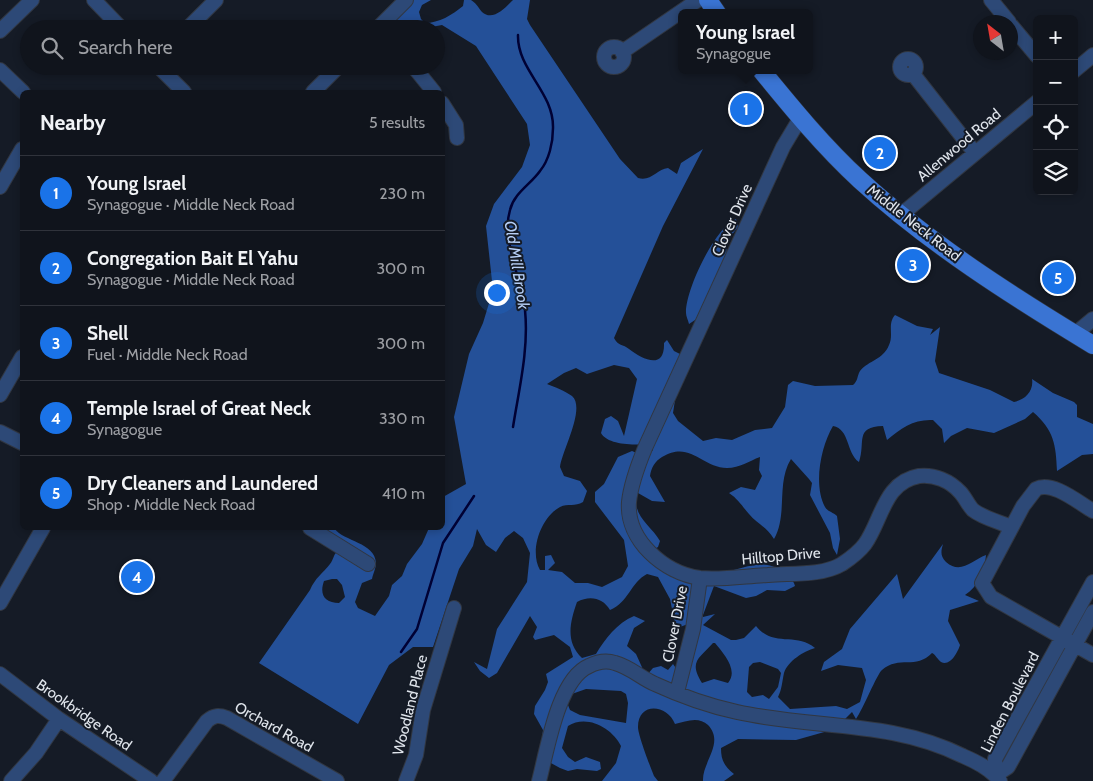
<!DOCTYPE html>
<html lang="en">
<head>
<meta charset="utf-8">
<style>
  :root { --surface:#10141c; --page:#191d25; --text:#f1f3f6; --muted:#9c9ea3; --line:#30333b; --accent:#1a73e8 }
  body { margin:0; font-family:Cabin,sans-serif; background:var(--page); color:var(--text) }
  .controls { position:absolute; right:15px; top:15px; display:grid; overflow:hidden; border-radius:8px; box-shadow:0 2px 8px #0003 }
  .controls button { width:45px; height:45px; display:grid; place-items:center; padding:0; border:0; border-bottom:1px solid var(--line); background:var(--surface); color:var(--text); font:25px sans-serif }
  .compass { position:absolute; left:973px; top:15px; width:45px; height:45px; border-radius:50%; background:var(--surface); box-shadow:0 2px 8px #0003; rotate:329deg }
  .you { position:absolute; left:496px; top:292px; width:18px; height:18px; margin:-12px; border:4px solid #fff; border-radius:50%; background:#1a73e8; box-shadow:0 0 0 8px #1a73e833 }
  .badge { display:grid; place-items:center; width:32px; height:32px; border-radius:50%; background:var(--accent); color:#fff; font-size:16px; font-weight:700 }
  .pin { position:absolute; translate:-50% -50%; border:2px solid #fff; box-shadow:0 1px 5px #0006 }
  .popup { position:absolute; left:678px; top:9px; width:135px; height:65px; box-sizing:border-box; display:grid; place-content:center; border-radius:8px; background:var(--surface); filter:drop-shadow(0 1px 4px #0005); font-size:16px; white-space:nowrap; color:var(--muted) }
  .popup b { font-size:19px; color:var(--text) }
  .popup::after { content:''; position:absolute; left:50%; top:100%; margin-left:-10px; border:10px solid transparent; border-top-color:var(--surface) }
  .list { margin:0; padding:0; list-style:none }
  h2 { display:flex; justify-content:space-between; align-items:center; height:65px; margin:0; padding:0 20px; font-size:21px }
  h2 small { font-size:16px; font-weight:400; color:var(--muted) }
  .list li { display:grid; grid-template-columns:32px 1fr auto; gap:15px; align-items:center; box-sizing:border-box; height:75px; padding:0 20px; border-top:1px solid var(--line) }
  .list b { display:block; font-size:19px; white-space:nowrap }
  .list p { margin:0; font-size:16px; white-space:nowrap; color:var(--muted) }
  .list em { font-size:16px; font-style:normal; color:var(--muted) }
  .icon { flex:none; width:28px; height:28px; fill:none; stroke:currentColor; stroke-width:2; stroke-linecap:round; stroke-linejoin:round }
  .map { position:relative; flex:none; width:1093px; height:781px; overflow:hidden }
  .search { position:absolute; background:var(--surface); box-shadow:0 2px 8px #0003; left:20px; top:20px; width:425px; height:55px; display:flex; align-items:center; gap:12px; box-sizing:border-box; padding:0 18px; border-radius:28px; color:var(--muted); font-size:19px }
  .panel { position:absolute; background:var(--surface); box-shadow:0 2px 8px #0003; left:20px; top:90px; width:425px; height:440px; border-radius:8px }
  .map>svg:first-child { display:block }
  .forest { fill:#245098; fill-rule:evenodd }
  .lines { fill:none; stroke-linecap:round; stroke-linejoin:round }
  .stream { stroke:#000134; stroke-width:2.5 }
  .minor-casing { stroke:#313742; stroke-width:16 }
  .major-casing { stroke:#313742; stroke-width:19 }
  .minor { stroke:#2d4977; stroke-width:14 }
  .major { stroke:#3a74d3; stroke-width:18 }
  .labels { text-anchor:middle; dominant-baseline:central; stroke-width:4; stroke-linejoin:round; paint-order:stroke }
  .street-label { font-size:15px; fill:#dfe4eb; stroke:#151b26 }
  .water-label { font-size:16px; font-style:italic; fill:#b6cff7; stroke:#151b26 }
</style>
</head>
<body>
<div class="map">
<svg width="1093" height="781" viewBox="0 0 1093 781">
  <rect width="100%" height="100%" fill="#151b26"/>
  <!-- forest -->
  <path class="forest" d="M411,0H431L422,5L419,12L421,19L425,23C439,23 452,15 463,6L464,0H471C476,3 478,7 482,12C493,22 506,7 513,0H530L527,19L530,25L620,159L638,178C651,182 657,169 668,168L677,174L681,163L703,149L663,226L614,338C618,346 623,344 629,349C642,359 665,371 664,343L667,340L674,351L682,355L673,413L678,421L703,441L716,438L732,440L755,430L772,428L785,407L788,385L793,381L815,386L853,385C858,381 857,376 860,371C869,360 883,360 889,345C894,335 887,324 895,315L917,326L933,329L930,335L940,327L935,361L939,373L990,390L1014,402C1025,400 1034,391 1032,379L1053,393L1074,402L1077,405V417L1093,424V454L1082,455L1057,471C1056,445 1054,430 1033,412L1025,419L994,433L967,428L951,436L944,443L942,429L933,420C914,419 901,428 887,440L883,426C854,427 866,442 859,462C846,453 850,429 833,426C821,446 813,485 825,507C828,512 833,512 837,516L840,539L837,555L833,548L830,533L810,495L812,483L809,479L791,459C776,483 788,515 774,539C766,526 757,524 749,514C742,506 738,499 729,493L741,487L755,490L762,476L759,470L760,457C749,461 740,468 727,468C701,467 690,440 662,457C655,461 651,468 650,476L665,502L652,501L638,493C630,515 651,525 660,541L658,547L653,550L666,571C684,571 706,575 724,572C745,569 763,557 783,572C789,576 793,579 795,586L785,591L767,590L756,596L746,598L714,586L703,615V617L715,614L703,625L731,640H736L744,638L756,626C773,648 796,632 815,648C804,651 788,661 784,673C782,682 782,689 778,697L790,709L836,706L847,709L860,702L866,680L862,668L838,665L821,671L824,662L842,649L850,629L897,574L903,599L943,544C941,551 940,556 946,562C961,575 972,560 986,555C985,570 978,587 965,595L979,601L950,610L948,621L960,645C958,652 950,667 941,662C937,659 936,655 932,653C916,670 899,655 882,670C877,674 863,709 856,719L852,712L835,729L796,740L738,739L721,748C721,760 724,766 734,774L724,781H703C702,762 725,743 708,725C699,716 686,721 675,724C667,704 638,702 638,727C638,735 650,766 654,776L658,781H602L616,763L621,746C612,728 587,714 568,726L562,748L568,757L575,762L586,757L600,762L601,769L597,771L577,769L568,771L560,768L549,762L541,748L543,730L534,714L535,706L545,690L548,682L546,674L573,657L570,647L554,635L535,640L533,637L537,627L530,616L497,673L489,678L480,671L474,662L487,669L497,629L527,582L530,553L523,538L514,531L505,538L496,552L486,545L477,529L473,546L459,569L433,647H413L389,665L358,724L259,663L310,590C315,578 323,573 330,564C334,559 333,554 339,550L323,528H334C344,542 375,542 376,563C376,568 373,574 372,579L362,583L355,602L358,608L375,616L389,596L392,585L402,576L407,564L422,544L429,528H442L443,497L466,484L454,417L469,354L483,323L493,290L486,226L494,204L522,167L530,145L527,124L476,46L442,25L421,29H386ZM614,365L629,368L637,379L624,436L618,421L611,416L605,419L601,433C608,446 638,445 651,444L653,450L646,457L632,451L618,457L604,484L595,492V502L624,540L628,566L622,577L602,587L588,583H575L562,572L548,570L555,563L551,555L545,556V570H540C529,551 541,517 560,507C568,503 575,507 583,502L587,491L580,481L564,476L560,467C562,451 586,408 572,396C565,391 555,387 547,384L564,373L576,368L587,374ZM647,574L658,577L670,599L675,624L680,627L688,624L678,671L673,664L668,670L661,666L653,668L646,676L636,654L627,646L634,628L645,621L634,616C617,623 605,639 596,654L582,658C565,642 570,622 577,602C590,595 603,598 610,610C628,603 631,582 647,574ZM332,579H337L342,585L345,597L339,603C325,603 319,595 324,581ZM713,643H715C723,653 739,670 728,683L714,679L702,683C688,661 700,658 713,643ZM760,662L778,669L781,673L778,687L769,699L763,695L752,697L747,692L749,667L753,663ZM586,689L621,691L626,694L628,703L626,723L580,715L570,710L566,700L569,695Z
    M736,219L738,227L726,242L727,261L704,314L689,324C688,320 686,316 686,313C685,291 715,227 736,219Z"/>
  <g class="lines">
    <!-- stream -->
    <path class="stream" d="M513,427C519,389 529,349 525,310C522,281 501,239 510,210C514,193 531,184 540,171C549,160 553,143 553,128C554,92 517,70 518,35
      M401,652L417,629L443,543L474,496"/>
    <!-- minor casing -->
    <g class="minor-casing">
      <path id="minor" d="M94,0L122,29
        M991,0L1009,22
        M1010,24L1037,56
        M187,29L216,0
        M377,29L406,0
        M0,31L32,0
        M604 57a10 10 0 1 1 20 0a10 10 0 1 1-20 0Z
        M622,52L698,0
        M900 67a8 8 0 1 1 16 0a8 8 0 1 1-16 0Z
        M158,66L184,92
        M413,66L434,92
        M0,70L23,92
        M1074,71L1093,55
        M913,74L975,153
        M313,92L339,66
        M442,103L456,125L457,138
        M801,117L783,147L645,448C638,465 631,483 629,502C626,540 664,573 700,578C722,580 746,576 768,575C791,573 822,576 842,564C851,558 859,552 865,544C882,520 884,482 919,476C934,474 950,481 960,492C965,497 968,505 973,510C983,518 1000,522 1011,527
        M0,187L22,149
        M902,214L1037,102
        M1075,334L1093,319
        M0,395L22,357
        M0,432L22,443
        M1093,511C1079,503 1052,480 1036,489L1023,506L982,583L991,597L1093,655
        M310,528L368,564
        M1093,582L995,759L996,775L1008,767L1093,612
        M0,603L43,528
        M0,674L59,719L151,781
        M677,692L693,629L700,578
        M11,781L36,753L59,719
        M163,781L207,721C214,715 219,715 227,718L337,781
        M406,781L416,755L423,710L454,608
        M539,781C547,751 558,679 589,666C597,662 606,660 615,663C630,667 641,678 655,684C681,696 709,706 737,712C813,729 892,720 963,756C977,762 991,769 1000,781"/>
    </g>
    <!-- major casing -->
    <g class="major-casing">
      <path id="major" d="M708,0L717,13
        M761,70C792,108 824,147 860,180C930,244 1012,296 1093,345"/>
    </g>
    <!-- minor -->
    <use href="#minor" class="minor"/>
    <!-- major -->
    <use href="#major" class="major"/>
  </g>
  <g class="labels">
    <!-- street labels -->
    <g class="street-label">
      <text transform="translate(959 145) rotate(-40)">Allenwood Road</text>
      <text transform="translate(732 220) rotate(-66)">Clover Drive</text>
      <text transform="translate(914 223) rotate(38)">Middle Neck Road</text>
      <text transform="translate(781 556) rotate(-5)">Hilltop Drive</text>
      <text transform="translate(675 624) rotate(-79)">Clover Drive</text>
      <text transform="translate(1010 702) rotate(-63)">Linden Boulevard</text>
      <text transform="translate(410 705) rotate(-76)">Woodland Place</text>
      <text transform="translate(84 715) rotate(35)">Brookbridge Road</text>
      <text transform="translate(274 727) rotate(29)">Orchard Road</text>
    </g>
    <!-- water labels -->
    <g class="water-label">
      <text transform="translate(517 265) rotate(81)">Old Mill Brook</text>
    </g>
  </g>
</svg>
<div class="controls">
<button>+</button>
<button>−</button>
<button><svg class="icon" aria-label="locate" viewBox="0 0 24 24"><circle cx="12" cy="12" r="6"/><path d="M12 2v4M12 18v4M2 12h4M18 12h4"/></svg></button>
<button><svg class="icon" aria-label="layers" viewBox="0 0 24 24"><path d="M12 4l9 5-9 5-9-5zM3 14l9 5 9-5"/></svg></button>
</div>
<svg class="compass" viewBox="-18 -18 36 36"><path d="M0-13l5 13h-10z" fill="#e53935"/><path d="M0 13l5-13h-10z" fill="#9c9ea3"/></svg>
<div class="you"></div>
<div class="pin badge" style="left:746px;top:109px">1</div>
<div class="popup"><b>Young Israel</b>Synagogue</div>
<div class="pin badge" style="left:880px;top:153px">2</div>
<div class="pin badge" style="left:913px;top:265px">3</div>
<div class="pin badge" style="left:137px;top:577px">4</div>
<div class="pin badge" style="left:1058px;top:278px">5</div>
<div class="search"><svg class="icon" aria-label="search" viewBox="0 0 24 24"><circle cx="10" cy="10" r="6"/><path d="M15 15l6 6"/></svg>Search here</div>
<section class="panel">
<h2>Nearby<small>5 results</small></h2>
<ul class="list">
<li><span class="badge">1</span><div><b>Young Israel</b><p>Synagogue · Middle Neck Road</p></div><em>230 m</em></li>
<li><span class="badge">2</span><div><b>Congregation Bait El Yahu</b><p>Synagogue · Middle Neck Road</p></div><em>300 m</em></li>
<li><span class="badge">3</span><div><b>Shell</b><p>Fuel · Middle Neck Road</p></div><em>300 m</em></li>
<li><span class="badge">4</span><div><b>Temple Israel of Great Neck</b><p>Synagogue</p></div><em>330 m</em></li>
<li><span class="badge">5</span><div><b>Dry Cleaners and Laundered</b><p>Shop · Middle Neck Road</p></div><em>410 m</em></li>
</ul>
</section>
</div>
</body>
</html>
